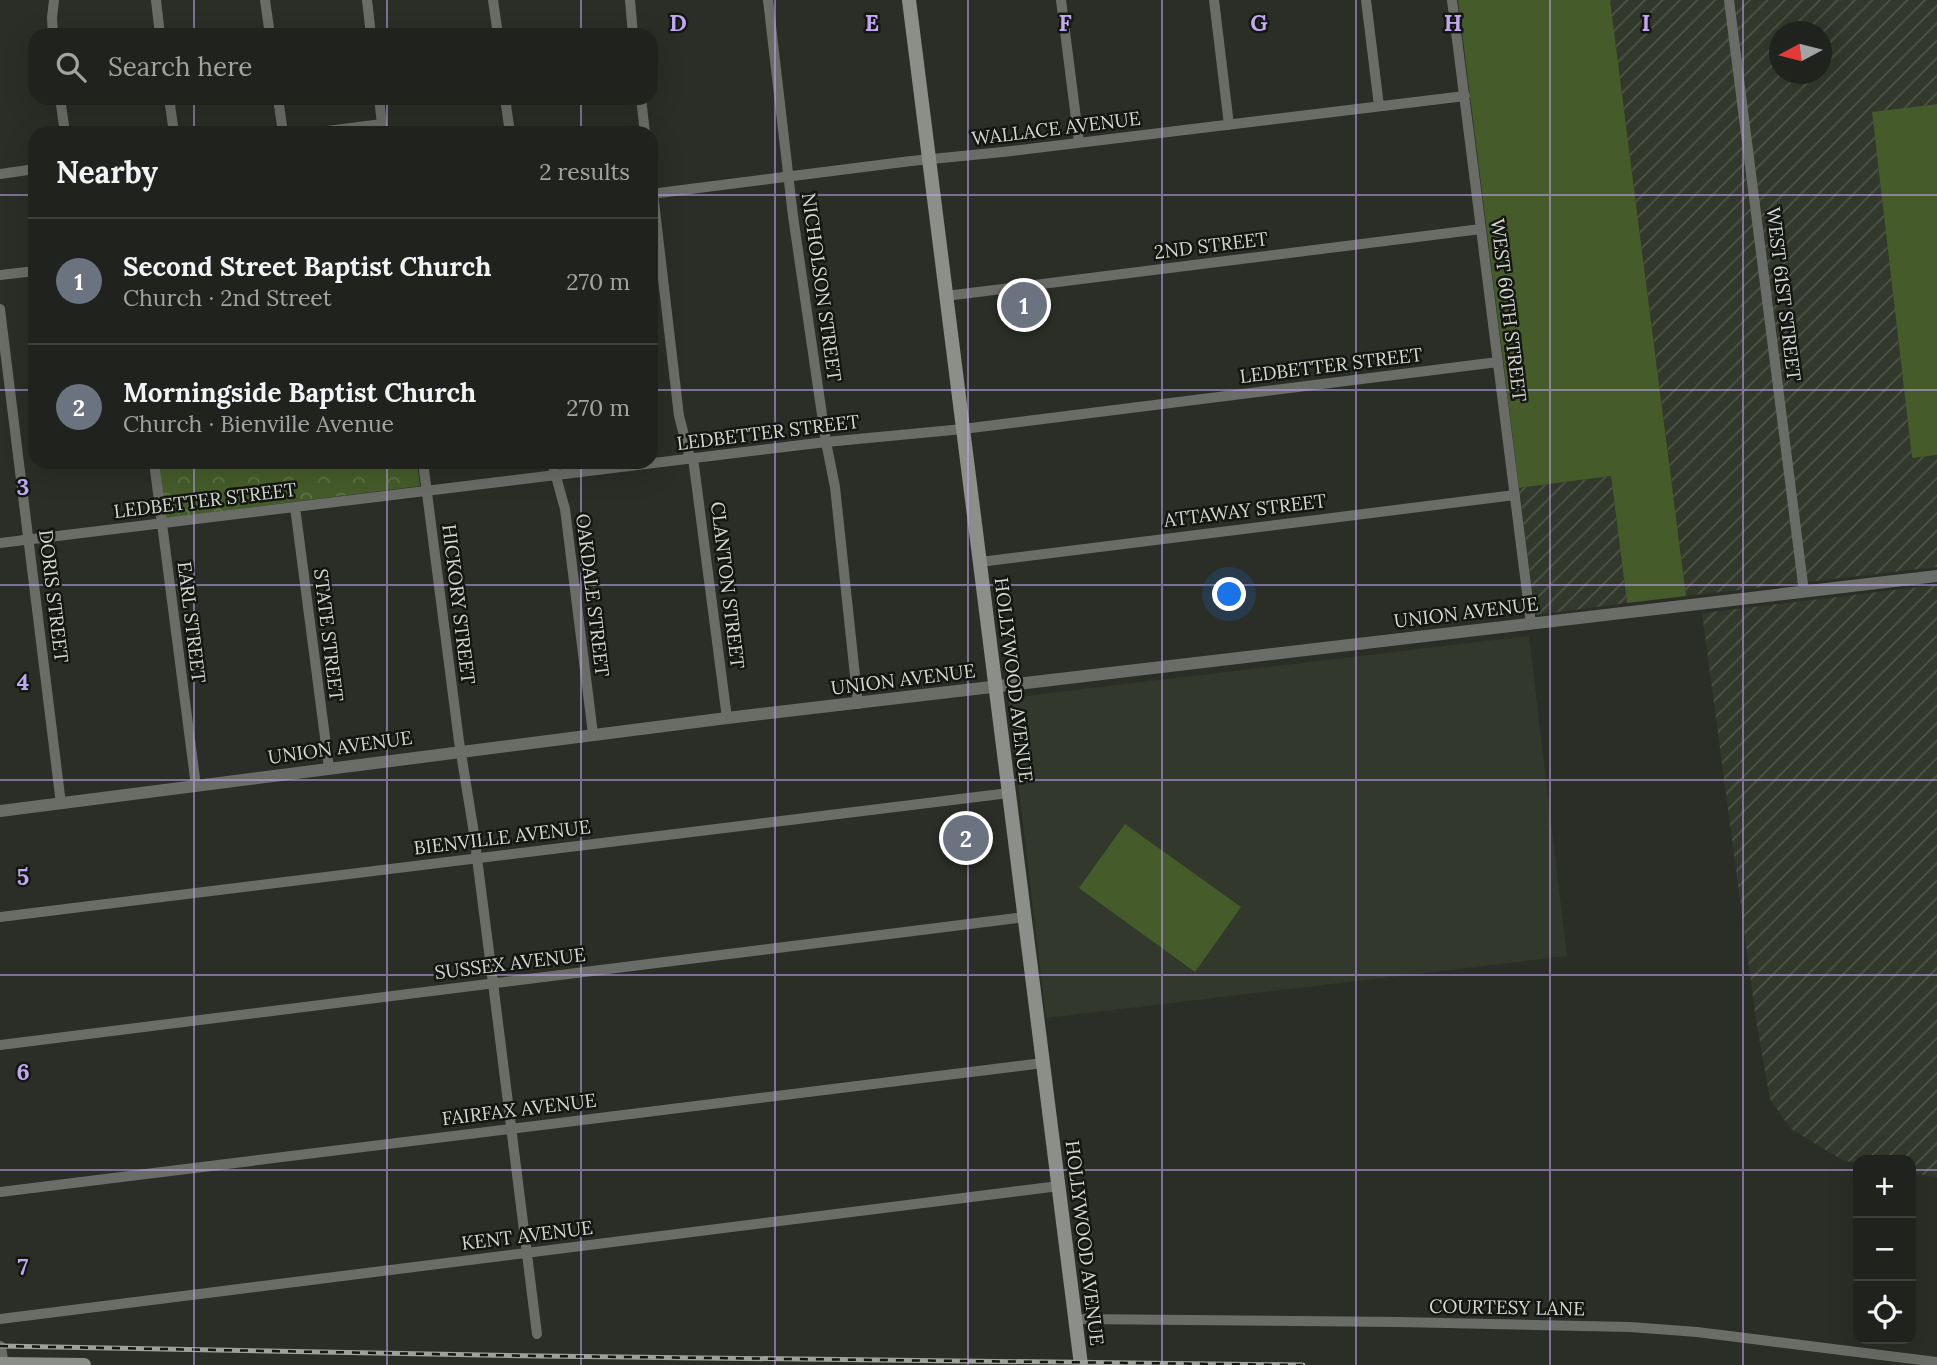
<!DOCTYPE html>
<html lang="en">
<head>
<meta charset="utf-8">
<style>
  :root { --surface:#20221d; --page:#2d2f2a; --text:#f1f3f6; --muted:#a2a4a4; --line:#3d3f3b; --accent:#8bbbb9 }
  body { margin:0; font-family:Lora,serif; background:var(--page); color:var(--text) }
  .controls { position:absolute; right:21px; bottom:21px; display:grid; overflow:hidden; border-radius:14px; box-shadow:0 7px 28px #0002 }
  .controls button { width:63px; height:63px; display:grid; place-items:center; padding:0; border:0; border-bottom:2px solid var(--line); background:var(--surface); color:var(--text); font:35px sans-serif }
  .compass { position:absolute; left:1769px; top:21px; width:63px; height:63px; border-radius:50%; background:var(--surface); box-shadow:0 7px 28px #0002; rotate:263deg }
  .you { position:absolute; left:1230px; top:595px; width:24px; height:24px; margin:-18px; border:5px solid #fff; border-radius:50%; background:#1a73e8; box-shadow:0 0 0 10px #1a73e833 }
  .badge { display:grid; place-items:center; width:46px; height:46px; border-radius:50%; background:var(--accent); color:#fff; font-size:23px; font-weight:700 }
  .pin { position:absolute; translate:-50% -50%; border:4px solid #fff; box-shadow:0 2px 7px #0006 }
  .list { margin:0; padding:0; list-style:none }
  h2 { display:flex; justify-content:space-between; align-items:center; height:91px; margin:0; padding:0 28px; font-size:30px }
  h2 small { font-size:23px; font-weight:400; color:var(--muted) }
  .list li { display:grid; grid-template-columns:46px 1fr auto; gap:21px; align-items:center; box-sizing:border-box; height:126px; padding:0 28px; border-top:2px solid var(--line) }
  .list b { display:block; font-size:26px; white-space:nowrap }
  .list p { margin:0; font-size:23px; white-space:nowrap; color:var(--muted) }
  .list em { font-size:23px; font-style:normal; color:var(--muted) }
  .icon { flex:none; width:38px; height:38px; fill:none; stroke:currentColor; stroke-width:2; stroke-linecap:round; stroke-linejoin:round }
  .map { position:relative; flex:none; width:1937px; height:1365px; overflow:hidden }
  .search { position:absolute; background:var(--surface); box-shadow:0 7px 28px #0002; left:28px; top:28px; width:630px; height:77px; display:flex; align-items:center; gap:18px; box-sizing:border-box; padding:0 24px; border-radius:21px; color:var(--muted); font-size:26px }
  .panel { position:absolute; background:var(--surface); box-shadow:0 7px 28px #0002; left:28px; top:126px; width:630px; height:343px; border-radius:21px }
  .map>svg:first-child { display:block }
  .built { fill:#32382b }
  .industrial { fill:url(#industrial-furrows); fill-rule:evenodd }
  .grass { fill:#455c2a }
  .park { fill:url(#park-crowns) }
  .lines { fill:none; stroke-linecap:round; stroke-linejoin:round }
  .minor { stroke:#6a6c68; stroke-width:10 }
  .tertiary { stroke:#6a6c68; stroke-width:12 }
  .secondary { stroke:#8c8f89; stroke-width:14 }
  .rail-casing { stroke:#9ea09b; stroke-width:5 }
  .rail { stroke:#141612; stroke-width:2.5; stroke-dasharray:8; stroke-linecap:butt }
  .grid { fill:none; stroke:#c1a8f3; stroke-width:2; stroke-opacity:0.55 }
  .labels { text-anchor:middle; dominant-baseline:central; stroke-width:5; stroke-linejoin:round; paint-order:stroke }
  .street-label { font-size:19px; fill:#d6d8d3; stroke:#141612 }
  .grid-label { font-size:23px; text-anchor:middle; font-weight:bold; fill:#c1a8f3; stroke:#141612; stroke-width:5; stroke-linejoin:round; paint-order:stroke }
</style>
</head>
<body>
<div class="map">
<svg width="1937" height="1365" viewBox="0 0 1937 1365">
  <defs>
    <pattern id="industrial-furrows" width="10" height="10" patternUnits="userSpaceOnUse" patternTransform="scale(1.75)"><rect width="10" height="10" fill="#32382b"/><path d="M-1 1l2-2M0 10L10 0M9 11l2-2" fill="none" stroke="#4f5449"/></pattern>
    <pattern id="park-crowns" width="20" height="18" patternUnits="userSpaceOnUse" patternTransform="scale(1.75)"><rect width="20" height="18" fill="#455c2a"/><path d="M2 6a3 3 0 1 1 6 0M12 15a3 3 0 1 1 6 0" fill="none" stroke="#5f7348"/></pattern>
  </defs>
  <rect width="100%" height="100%" fill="#2b2e27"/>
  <!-- built -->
  <path class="built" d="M1529,636L1567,956L1046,1018L1008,698Z"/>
  <!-- industrial -->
  <path class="industrial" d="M1610,0H1937V104L1872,112L1912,458L1937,455V567L1686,596ZM1780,32H1822V74H1780Z
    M1611,476L1627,603L1535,615L1519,488Z
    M1937,585V1177L1911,1173V1160H1858V1163L1844,1161L1791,1129L1770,1099L1756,1020L1702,613Z"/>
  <!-- grass -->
  <path class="grass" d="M1458,0H1610L1686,596L1627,603L1611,476L1519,488Z
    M1937,104V455L1912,458L1872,112Z
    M1125,824L1241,907L1195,972L1079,888Z"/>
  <!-- park -->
  <path class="park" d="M158,462H417L420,486L166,518Z"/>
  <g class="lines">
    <!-- minor -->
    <path class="minor" d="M156,0L160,35
      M265,0L270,35
      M367,0L371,35
      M493,0L498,35
      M630,0L633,35
      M768,0L793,216L826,442L835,487L858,704
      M1061,0L1079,142
      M1214,0L1229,125
      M1366,0L1379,106
      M1452,0L1531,624
      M1729,0L1804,592
      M53,35L52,18L54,0
      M60,98L65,133
      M169,98L174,133
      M278,98L283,133
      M379,98L383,133
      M505,98L510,133
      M641,98L645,133
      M312,133L382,124
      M0,174L35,169
      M651,176L679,416L690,458
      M651,194L911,161L1003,152L1465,96
      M0,275L35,271
      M946,296L1481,229
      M0,309L61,804
      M693,458L727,718
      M154,462L196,786
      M423,462L459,741L473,827L493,983L537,1334
      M552,462L565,509L593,734
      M295,507L329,768
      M0,543L826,442L963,429L1498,362
      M980,562L1515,495
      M0,917L1009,793
      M0,1045L1025,917
      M0,1192L1043,1063
      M0,1319L1059,1186
      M1075,1319L1399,1322L1630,1327L1697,1332L1937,1362"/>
    <!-- tertiary -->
    <path class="tertiary" d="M0,811L727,718L1937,576
      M0,1347L3,1365"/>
    <!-- secondary -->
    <path class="secondary" d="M909,0L1081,1365
      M0,1364L84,1365"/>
    <!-- rail casing -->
    <g class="rail-casing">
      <path id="rail" d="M0,1346L540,1356L1303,1365"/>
    </g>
    <!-- rail -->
    <use href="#rail" class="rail"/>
  </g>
  <!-- grid -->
  <path class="grid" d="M194,0V35M387,0V35M581,0V35M775,0V1365M968,0V1365M1162,0V1365M1356,0V1365M1550,0V1365M1743,0V1365M194,98V133M387,98V133M581,98V133M0,195H35M651,195H1937M0,390H35M651,390H1937M194,462V1365M387,462V1365M581,462V1365M0,585H1937M0,780H1937M0,975H1937M0,1170H1858M1911,1170H1937"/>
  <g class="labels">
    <!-- street labels -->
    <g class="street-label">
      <text transform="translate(1056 128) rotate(-7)">WALLACE AVENUE</text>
      <text transform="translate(1211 245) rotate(-7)">2ND STREET</text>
      <text transform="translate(822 287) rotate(82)">NICHOLSON STREET</text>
      <text transform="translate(1784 294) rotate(83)">WEST 61ST STREET</text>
      <text transform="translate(1509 310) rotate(83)">WEST 60TH STREET</text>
      <text transform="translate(1331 365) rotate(-7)">LEDBETTER STREET</text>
      <text transform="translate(768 432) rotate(-7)">LEDBETTER STREET</text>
      <text transform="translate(205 500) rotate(-7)">LEDBETTER STREET</text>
      <text transform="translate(1245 510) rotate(-7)">ATTAWAY STREET</text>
      <text transform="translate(728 585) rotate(83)">CLANTON STREET</text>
      <text transform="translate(593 595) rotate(83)">OAKDALE STREET</text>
      <text transform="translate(54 596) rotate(83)">DORIS STREET</text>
      <text transform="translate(459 604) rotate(83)">HICKORY STREET</text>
      <text transform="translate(1466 612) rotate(-7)">UNION AVENUE</text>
      <text transform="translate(192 622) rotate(83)">EARL STREET</text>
      <text transform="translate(329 635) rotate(83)">STATE STREET</text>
      <text transform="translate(903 679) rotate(-7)">UNION AVENUE</text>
      <text transform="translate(1014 680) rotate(83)">HOLLYWOOD AVENUE</text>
      <text transform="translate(340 747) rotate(-8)">UNION AVENUE</text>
      <text transform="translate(502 837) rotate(-7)">BIENVILLE AVENUE</text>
      <text transform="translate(510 963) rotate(-7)">SUSSEX AVENUE</text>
      <text transform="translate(519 1109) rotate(-7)">FAIRFAX AVENUE</text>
      <text transform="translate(527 1235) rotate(-7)">KENT AVENUE</text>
      <text transform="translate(1085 1243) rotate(83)">HOLLYWOOD AVENUE</text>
      <text transform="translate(1507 1307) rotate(1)">COURTESY LANE</text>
    </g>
  </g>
  <g class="grid-label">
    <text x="678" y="31">D</text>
    <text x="872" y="31">E</text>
    <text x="1065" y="31">F</text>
    <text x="1259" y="31">G</text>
    <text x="1453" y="31">H</text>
    <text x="1646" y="31">I</text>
    <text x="23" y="495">3</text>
    <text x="23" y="690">4</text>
    <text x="23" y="885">5</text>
    <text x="23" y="1080">6</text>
    <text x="23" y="1275">7</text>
  </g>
</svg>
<div class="controls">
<button>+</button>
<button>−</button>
<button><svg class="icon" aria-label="locate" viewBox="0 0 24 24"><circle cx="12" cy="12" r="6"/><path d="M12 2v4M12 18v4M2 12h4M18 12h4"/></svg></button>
</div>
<svg class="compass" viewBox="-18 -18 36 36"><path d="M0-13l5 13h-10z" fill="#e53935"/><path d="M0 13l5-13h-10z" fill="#a2a4a4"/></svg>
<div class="you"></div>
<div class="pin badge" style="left:1024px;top:305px;background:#6b7280">1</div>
<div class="pin badge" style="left:966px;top:838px;background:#6b7280">2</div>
<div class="search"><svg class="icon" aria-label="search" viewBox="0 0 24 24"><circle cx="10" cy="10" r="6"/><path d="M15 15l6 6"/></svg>Search here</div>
<section class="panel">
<h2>Nearby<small>2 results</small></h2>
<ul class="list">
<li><span class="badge" style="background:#6b7280">1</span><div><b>Second Street Baptist Church</b><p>Church · 2nd Street</p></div><em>270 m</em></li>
<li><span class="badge" style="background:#6b7280">2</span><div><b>Morningside Baptist Church</b><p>Church · Bienville Avenue</p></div><em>270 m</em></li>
</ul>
</section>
</div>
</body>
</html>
